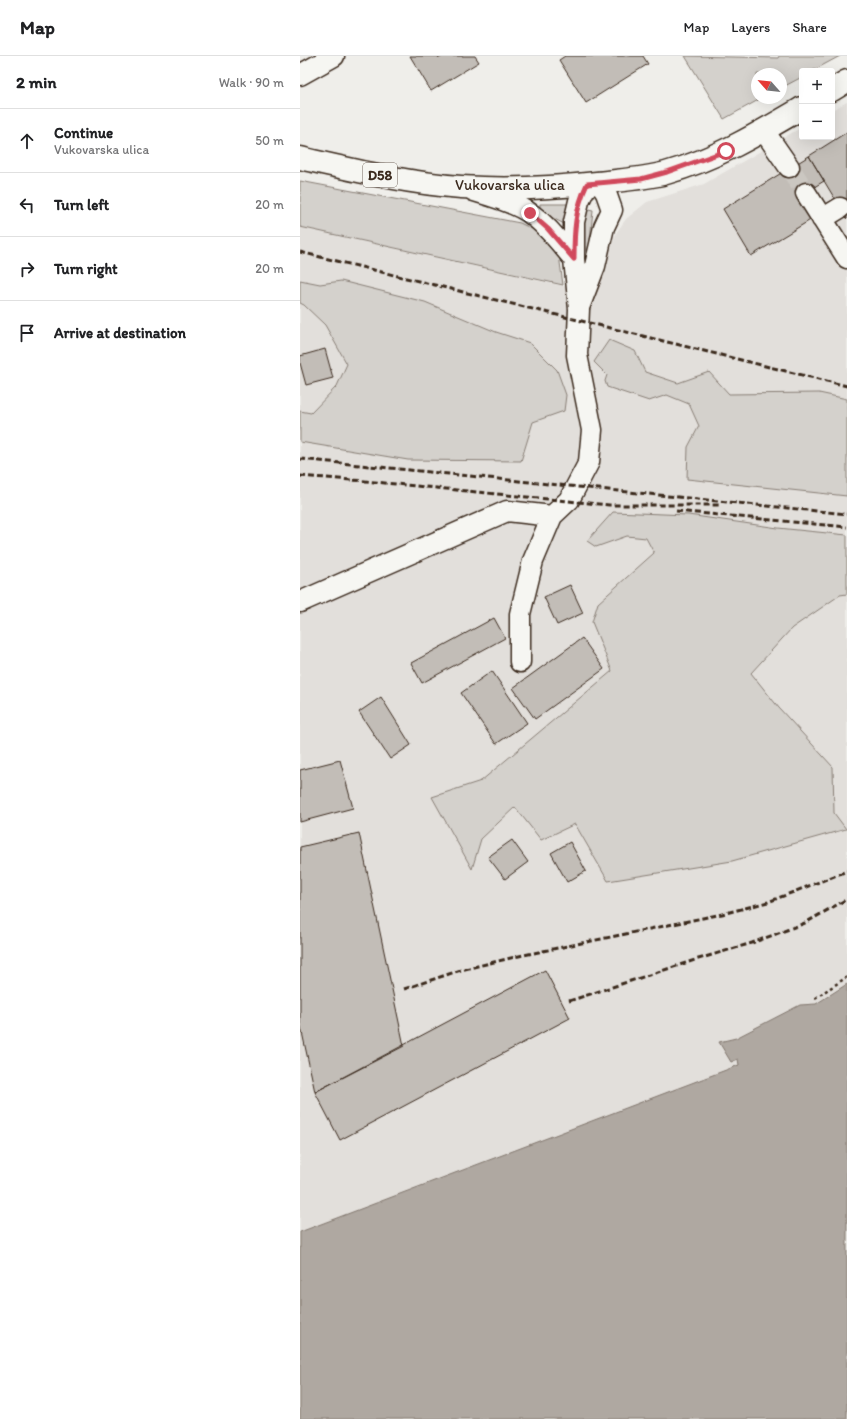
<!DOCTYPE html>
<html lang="en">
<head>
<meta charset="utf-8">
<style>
  :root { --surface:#fff; --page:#f2f2f2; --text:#202124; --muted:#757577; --line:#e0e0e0 }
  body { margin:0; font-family:Itim,sans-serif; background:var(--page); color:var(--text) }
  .controls { position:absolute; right:12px; top:12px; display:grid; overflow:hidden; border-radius:4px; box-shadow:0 4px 16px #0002 }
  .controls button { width:36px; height:36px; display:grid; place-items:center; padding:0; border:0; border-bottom:1px solid var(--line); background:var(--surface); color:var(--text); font:20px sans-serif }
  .compass { position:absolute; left:451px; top:12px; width:36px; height:36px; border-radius:50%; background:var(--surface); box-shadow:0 4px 16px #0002; rotate:297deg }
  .stop { position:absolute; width:12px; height:12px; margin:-9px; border:3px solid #d1495b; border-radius:50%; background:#fff }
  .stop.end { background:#d1495b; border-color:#fff; box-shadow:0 1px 4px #0008 }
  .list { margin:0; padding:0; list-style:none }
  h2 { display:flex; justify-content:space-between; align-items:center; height:52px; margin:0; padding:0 16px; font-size:17px }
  h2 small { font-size:13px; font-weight:400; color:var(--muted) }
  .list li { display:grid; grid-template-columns:26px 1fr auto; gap:12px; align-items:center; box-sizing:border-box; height:64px; padding:0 16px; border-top:1px solid var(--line) }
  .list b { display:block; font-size:15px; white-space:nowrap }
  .list p { margin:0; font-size:13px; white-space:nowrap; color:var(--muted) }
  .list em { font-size:13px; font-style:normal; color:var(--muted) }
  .icon { flex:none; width:22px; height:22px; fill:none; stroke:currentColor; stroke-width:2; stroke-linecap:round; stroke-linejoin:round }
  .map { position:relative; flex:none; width:547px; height:1363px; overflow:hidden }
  header { display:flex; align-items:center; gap:24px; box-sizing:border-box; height:56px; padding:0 20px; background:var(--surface); border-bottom:1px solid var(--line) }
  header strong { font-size:19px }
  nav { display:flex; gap:22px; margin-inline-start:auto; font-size:14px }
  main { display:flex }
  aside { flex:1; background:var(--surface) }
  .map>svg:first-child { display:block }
  .built { fill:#e2dfdb }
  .green { fill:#d4d1cc; stroke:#887e75 }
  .water { fill:#afa8a1; stroke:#81766d }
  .building { fill:#c2bdb7; stroke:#3b2a1e }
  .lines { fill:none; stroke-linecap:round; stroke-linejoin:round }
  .minor-tunnel { stroke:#cbc7c1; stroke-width:20; stroke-dasharray:20 10; stroke-linecap:butt }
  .minor-casing { stroke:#3b2a1e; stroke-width:23 }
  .major-casing { stroke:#3b2a1e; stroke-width:25 }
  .path { stroke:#3b2a1e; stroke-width:2.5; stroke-dasharray:3 3; stroke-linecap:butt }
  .minor { stroke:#f6f6f2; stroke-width:20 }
  .major { stroke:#f6f6f2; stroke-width:22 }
  .rail { stroke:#3b2a1e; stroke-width:3; stroke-dasharray:6 3; stroke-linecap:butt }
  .route { stroke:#d1495b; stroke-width:5 }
  .labels { text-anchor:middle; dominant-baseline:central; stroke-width:3.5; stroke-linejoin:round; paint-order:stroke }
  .shield { fill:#f6f6f2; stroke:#73675e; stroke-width:1 }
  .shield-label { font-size:14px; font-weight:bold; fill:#3b2a1e }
  .street-label { font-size:15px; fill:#3b2a1e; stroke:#f6f6f2 }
</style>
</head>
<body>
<header>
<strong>Map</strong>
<nav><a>Map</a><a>Layers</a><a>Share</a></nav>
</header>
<main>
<aside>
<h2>2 min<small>Walk · 90 m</small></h2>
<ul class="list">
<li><svg class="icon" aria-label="ahead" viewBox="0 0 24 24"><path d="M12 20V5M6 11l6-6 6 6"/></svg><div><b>Continue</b><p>Vukovarska ulica</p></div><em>50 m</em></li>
<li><svg class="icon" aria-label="left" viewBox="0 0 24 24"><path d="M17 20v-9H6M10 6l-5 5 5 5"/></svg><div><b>Turn left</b></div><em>20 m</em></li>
<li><svg class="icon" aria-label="right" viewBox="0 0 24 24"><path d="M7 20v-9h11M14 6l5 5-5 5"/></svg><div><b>Turn right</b></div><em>20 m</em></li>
<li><svg class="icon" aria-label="arrive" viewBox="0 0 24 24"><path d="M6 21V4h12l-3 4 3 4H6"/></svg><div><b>Arrive at destination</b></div></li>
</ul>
</aside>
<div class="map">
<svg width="547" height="1363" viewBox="0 0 547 1363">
  <rect width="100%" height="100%" fill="#efeeea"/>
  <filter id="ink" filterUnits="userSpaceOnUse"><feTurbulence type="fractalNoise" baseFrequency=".025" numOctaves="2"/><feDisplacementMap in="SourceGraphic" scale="8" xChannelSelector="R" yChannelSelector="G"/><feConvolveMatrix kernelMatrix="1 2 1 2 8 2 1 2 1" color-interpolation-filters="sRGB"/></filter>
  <g filter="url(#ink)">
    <!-- built -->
    <path class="built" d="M547,46V928L516,948L500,949L436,982L419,986L438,1003L440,1009L0,1176V171L295,237L316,177L326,163L347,146L404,128L502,71V81H532V54Z"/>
    <!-- green -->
    <path class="green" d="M385,0L478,2L479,0H540L512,15H502V21L481,32V18H457V42H462L424,63Z
      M0,125L220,167L242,178L259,199L263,229L0,171Z
      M240,148H268L264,168L240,155Z
      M288,153L293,154L289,194L283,201C282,188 278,164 288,153Z
      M0,224L20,228L41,225L125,246L196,276L230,287L257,314L266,339L264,355L233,366L221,405L108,404L0,386V355L11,357L37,330L47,308L25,269L4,249L0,247Z
      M309,284L335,295L345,316L378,327L409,316L429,338L519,337L547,343V440L387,423L388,391L399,370L389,348L367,339L349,345L307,331L305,325L307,319L294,306Z
      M313,456L388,459L478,472L547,479V538L540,539L492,572L451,617L479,652L533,711L534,757L546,773L432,805L308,825L275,768L241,784L215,751L181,783L172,813L132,741L181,725L312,615L292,566L298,547L354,497L346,482L327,480L296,491L287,485Z"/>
    <!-- water -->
    <path class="water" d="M547,928V1363H0V1176L439,1009L438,1003L431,1006L419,986L436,982L500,949L516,948Z"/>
    <!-- building -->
    <path class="building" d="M110,0H138L139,2L143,0H175L179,6L131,35Z
      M265,0H343L348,8L286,47L259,4Z
      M547,76V163L509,100Z
      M509,100L524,125L498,141L512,163L451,200L423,153Z
      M25,293L33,322L6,329L0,307V300Z
      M270,529L283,557L257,569L244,541Z
      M194,562L205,582L122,627L111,607Z
      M282,582L304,613L235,663L213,632Z
      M192,615L227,667L196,688L161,637Z
      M81,641L111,689L90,703L59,656Z
      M40,704L53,752L0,766V714Z
      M59,777L104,990L15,1036L0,967V791Z
      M212,784L228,806L205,823L188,801Z
      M270,786L286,815L267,826L251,797Z
      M245,914L270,962L40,1084L15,1036Z"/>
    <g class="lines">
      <!-- minor-tunnel -->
      <path class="minor-tunnel" d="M489,111L506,137"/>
      <!-- minor casing -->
      <g class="minor-casing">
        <path id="minor" d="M0,19L34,0
          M464,75L489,111
          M174,135C191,140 217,147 231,158C248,170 260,187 274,203
          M506,137L547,202
          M522,163L540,152
          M280,249L295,210L304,171L312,154L306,137L299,126
          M0,546L207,455L252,460
          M220,606V558L233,505L252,460L269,444L289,406L292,374L277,299L279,253L274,203V166L279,145L287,128"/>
      </g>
      <!-- major casing -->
      <g class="major-casing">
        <path id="major" d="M532,34L547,25
          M0,102C53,114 107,127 161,131C206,134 252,132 297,127C321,124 343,123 366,117C416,103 458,78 502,52"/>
      </g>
      <!-- path -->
      <path class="path" d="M515,942L547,921"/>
      <!-- minor -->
      <use href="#minor" class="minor"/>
      <!-- major -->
      <use href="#major" class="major"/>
      <!-- rail -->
      <path class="rail" d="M0,196L547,330
        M0,403L547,458
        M0,420L65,425L309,449H419
        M376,455L547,471
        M104,933L161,914L219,900L422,858L468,846L547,815
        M269,945L395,904L452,887L505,867L547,843"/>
    </g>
  </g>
  <g class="lines" filter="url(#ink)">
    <!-- route -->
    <path class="route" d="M230,157L248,173L274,203C274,174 275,154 287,128L341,123L367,116L426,95"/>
  </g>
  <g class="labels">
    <!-- shield labels -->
    <rect class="shield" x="63" y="107" width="34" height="24" rx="3"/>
    <g class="shield-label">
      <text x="80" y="119">D58</text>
    </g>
    <!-- street labels -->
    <g class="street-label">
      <text x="210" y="129">Vukovarska ulica</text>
    </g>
  </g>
</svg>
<div class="controls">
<button>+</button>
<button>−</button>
</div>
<svg class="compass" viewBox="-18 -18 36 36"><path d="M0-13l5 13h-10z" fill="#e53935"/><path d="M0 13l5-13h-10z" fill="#757577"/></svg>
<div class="stop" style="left:426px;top:95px"></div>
<div class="stop end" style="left:230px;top:157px"></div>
</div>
</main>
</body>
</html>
